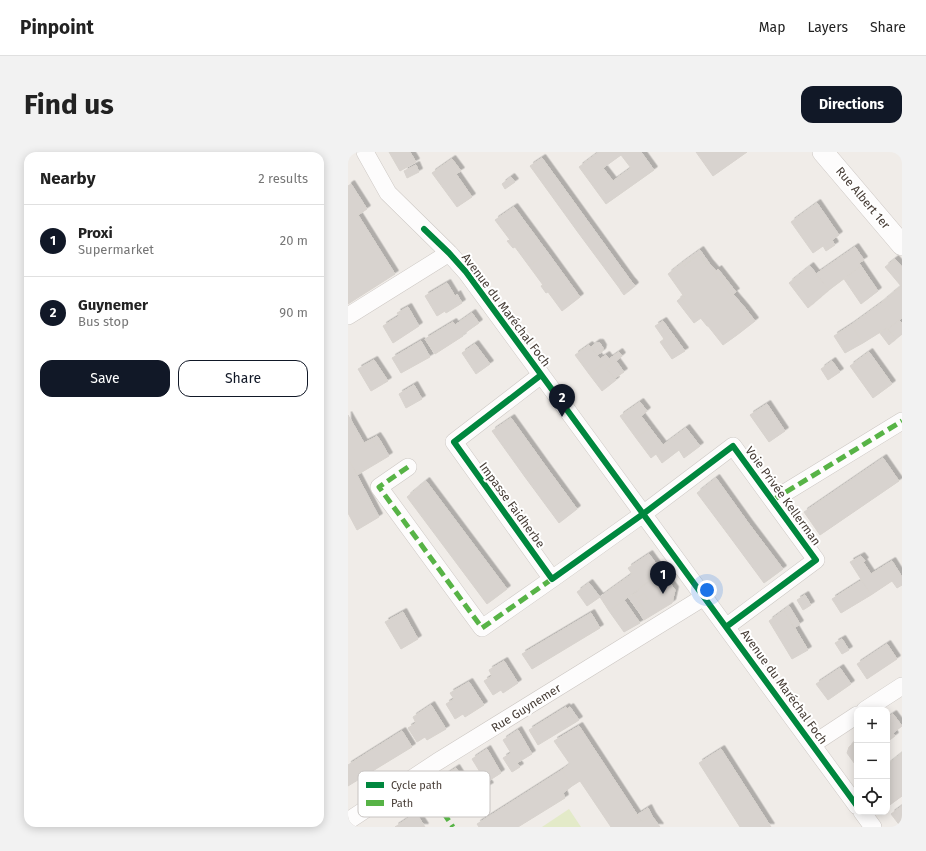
<!DOCTYPE html>
<html lang="en">
<head>
<meta charset="utf-8">
<style>
  :root { --surface:#fff; --page:#f2f2f2; --text:#222; --muted:#767676; --line:#e0e0e0; --accent:#111827 }
  body { margin:0; font-family:"Fira Sans",sans-serif; background:var(--page); color:var(--text) }
  .controls { position:absolute; right:12px; bottom:12px; display:grid; overflow:hidden; border-radius:8px; box-shadow:0 2px 10px #0003 }
  .controls button { width:36px; height:36px; display:grid; place-items:center; padding:0; border:0; border-bottom:1px solid var(--line); background:var(--surface); color:var(--text); font:20px sans-serif }
  .you { position:absolute; left:359px; top:438px; width:14px; height:14px; margin:-10px; border:3px solid #fff; border-radius:50%; background:#1a73e8; box-shadow:0 0 0 6px #1a73e833 }
  .badge { display:grid; place-items:center; width:26px; height:26px; border-radius:50%; background:var(--accent); color:#fff; font-size:13px; font-weight:700 }
  .pin { position:absolute; translate:-50% -33px; filter:drop-shadow(0 1px 2px #0008) }
  .pin::after { content:''; position:absolute; top:21px; width:14px; height:12px; background:inherit; clip-path:polygon(0 0,100% 0,50% 100%) }
  .list { margin:0; padding:0; list-style:none }
  h2 { display:flex; justify-content:space-between; align-items:center; height:52px; margin:0; padding:0 16px; font-size:17px }
  h2 small { font-size:13px; font-weight:400; color:var(--muted) }
  .list li { display:grid; grid-template-columns:26px 1fr auto; gap:12px; align-items:center; box-sizing:border-box; height:72px; padding:0 16px; border-top:1px solid var(--line) }
  .list b { display:block; font-size:15px; white-space:nowrap }
  .list p { margin:0; font-size:13px; white-space:nowrap; color:var(--muted) }
  .list em { font-size:13px; font-style:normal; color:var(--muted) }
  .actions { display:flex; gap:8px; padding:12px 16px }
  .actions a { flex:1; padding:9px 0; border:1px solid var(--accent); border-radius:12px; text-align:center; font-size:14px; color:var(--accent) }
  .actions .main { background:var(--accent); color:#fff }
  .icon { flex:none; width:22px; height:22px; fill:none; stroke:currentColor; stroke-width:2; stroke-linecap:round; stroke-linejoin:round }
  .map { position:relative; flex:none; width:554px; height:675px; overflow:hidden; border-radius:12px }
  header { display:flex; align-items:center; gap:24px; box-sizing:border-box; height:56px; padding:0 20px; background:var(--surface); border-bottom:1px solid var(--line) }
  header strong { font-size:19px }
  nav { display:flex; gap:22px; margin-inline-start:auto; font-size:14px }
  .intro { display:flex; align-items:center; justify-content:space-between; box-sizing:border-box; height:96px; padding:0 24px }
  h1 { margin:0; font-size:28px }
  .button { padding:10px 18px; border-radius:12px; background:var(--accent); color:#fff; font-size:14px; font-weight:700 }
  main { display:flex; gap:24px; padding:0 24px }
  aside { flex:1; background:var(--surface); border-radius:12px; box-shadow:0 2px 10px #0003 }
  .map>svg:first-child { display:block }
  .green { fill:#e3eac8 }
  .building { fill:#d8d3cf; stroke:#d8d3ce; fill-rule:evenodd; filter:url(#shadow) }
  .lines { fill:none; stroke-linecap:round; stroke-linejoin:round }
  .minor-casing { stroke:#cdc8c4; stroke-width:18 }
  .tertiary-casing { stroke:#cdc8c4; stroke-width:22 }
  .minor { stroke:#fdfcfc; stroke-width:17 }
  .tertiary { stroke:#fdfcfc; stroke-width:21 }
  .quiet { stroke:#57b346; stroke-width:5; stroke-dasharray:10 5; stroke-linecap:butt }
  .cycleway-casing { stroke:#fff; stroke-width:8 }
  .cycleway { stroke:#00873e; stroke-width:6 }
  .labels { text-anchor:middle; dominant-baseline:central; stroke-width:4; stroke-linejoin:round; paint-order:stroke }
  .street-label { font-size:12px; fill:#463c35; stroke:#fff }
  .key { fill:#fff; stroke:#c8c4c2; stroke-width:1 }
  .key-label { font-size:11px; fill:#463c35 }
</style>
</head>
<body>
<header>
<strong>Pinpoint</strong>
<nav><a>Map</a><a>Layers</a><a>Share</a></nav>
</header>
<div class="intro"><h1>Find us</h1><a class="button">Directions</a></div>
<main>
<aside>
<h2>Nearby<small>2 results</small></h2>
<ul class="list">
<li><span class="badge">1</span><div><b>Proxi</b><p>Supermarket</p></div><em>20 m</em></li>
<li><span class="badge">2</span><div><b>Guynemer</b><p>Bus stop</p></div><em>90 m</em></li>
</ul>
<div class="actions"><a class="main">Save</a><a>Share</a></div>
</aside>
<div class="map">
<svg width="554" height="675" viewBox="0 0 554 675">
  <defs>
    <filter id="shadow"><feDropShadow dx="3.5" dy="-3.5" stdDeviation="0" flood-color="#0004"/></filter>
  </defs>
  <rect width="100%" height="100%" fill="#f0ece8"/>
  <!-- green -->
  <path class="green" d="M221,657L233,675H194Z"/>
  <!-- building -->
  <path class="building" d="M41,0H62L68,10L52,19Z
    M251,0H293L306,18L258,52L231,15ZM273,3L283,16L265,29L255,16Z
    M348,0H399L365,24Z
    M194,6L241,71L229,79L182,14Z
    M104,7L113,19L108,22L124,45L109,55L84,21Z
    M68,13L71,20L59,26L56,19Z
    M163,25L167,30L157,37L154,32Z
    M3,32L19,57L10,63L47,122L0,152V34Z
    M469,51L491,83L484,88L487,93L478,99L475,94L465,101L443,70Z
    M166,55L200,101L181,114L167,95L165,96L159,89L162,88L147,68Z
    M241,71L283,129L272,137L229,79Z
    M507,95L516,108L511,111L513,114L481,138L468,122Z
    M352,98L361,111L359,112L351,102L336,114L334,111Z
    M200,101L232,145L214,159L200,140L198,141L193,134L195,133L181,114Z
    M351,102L359,112L361,111L368,119L366,121L383,143L385,142L397,156L395,157L403,168L387,180L389,183L375,193L360,174H359L351,164L348,166L334,148L337,146L320,122L334,111L336,114Z
    M547,107L554,115V133L553,134L537,115Z
    M462,114L481,138L460,156L441,131Z
    M513,114L530,139L513,152L496,127Z
    M370,117L388,140L383,143L366,121Z
    M283,129L285,131L273,139L272,137Z
    M99,131L107,144L109,142L114,151L98,161L97,159L89,164L77,144Z
    M285,131L287,134L276,143L273,139Z
    M553,134L554,135V166L540,177L539,176L515,191L503,173L532,152Z
    M335,144L337,146L334,148L348,166L351,164L353,166L346,171L329,149Z
    M60,155L71,174L45,191L35,174L51,164L49,161Z
    M397,156L407,169L389,183L387,180L403,168L395,157Z
    M124,161L131,171L114,183L115,184L87,202L77,187L105,170L107,173Z
    M551,168L554,171V182L548,187L540,177Z
    M315,169L337,199L324,207L312,190L316,187L307,174Z
    M503,173L515,191L497,201L486,184Z
    M539,176L548,187L541,193L531,180Z
    M73,189L82,205L53,221L44,206Z
    M248,191H252L255,196L254,200L249,203L243,195Z
    M127,192L142,212L128,222L114,201Z
    M241,193L252,207L258,203L261,207L241,222L227,203Z
    M271,200L274,204L268,209L276,220L267,226L258,216L264,212L261,207Z
    M521,200L544,232L525,246L502,214Z
    M261,207L264,212L258,216L268,228L254,239L241,222Z
    M26,208L40,229L23,239L10,217Z
    M484,209L492,220L480,228L473,217Z
    M66,233L74,247L58,256L51,242Z
    M292,250L299,259L293,264L302,276L288,286L272,264Z
    M419,252L437,279L421,290L402,263Z
    M0,263L16,291L24,287L27,293L33,290L41,304L9,323L0,306Z
    M163,266L196,312L177,325L144,279Z
    M302,276L315,293L338,276L352,294L336,306L331,298L314,311L308,302L303,306L288,286Z
    M29,284L33,290L27,293L24,287Z
    M0,306L31,365L9,378L0,361Z
    M535,306L551,329L472,383L456,360Z
    M196,312L229,357L211,371L177,325Z
    M368,326L401,372L382,385L349,341Z
    M78,329L159,437L139,452L59,345Z
    M401,372L435,417L416,431L382,385Z
    M301,402L314,420L261,459L252,445L284,422L280,416Z
    M513,404L517,409L515,410L523,422L544,409L554,425V433L549,436L544,429L523,443L502,410Z
    M314,420L327,438L324,451L296,468L291,460L296,457L291,449L295,447L296,450L300,447L296,441L289,446L286,442L292,437L291,436Z
    M514,428L523,443L493,461L484,447Z
    M241,431L252,445L239,454L229,440Z
    M296,441L300,447L296,450L295,447L291,449L296,457L291,460L280,445L286,442L289,446Z
    M457,443L463,453L455,458L449,448Z
    M276,448L292,471L276,480L261,459Z
    M441,454L452,472L446,476L436,458Z
    M436,458L460,498L444,507L421,469Z
    M55,460L70,487L53,497L37,470Z
    M243,461L252,476L184,517L174,502Z
    M494,487L501,498L494,502L487,491Z
    M539,492L549,507L519,527L509,512Z
    M156,509L170,531L155,541L153,538L145,543L136,529L144,524L141,518Z
    M492,516L503,532L480,548L468,532Z
    M121,530L136,553L117,565L115,562L107,567L98,552L106,547L102,541Z
    M83,553L98,577L79,588L77,585L69,590L60,576L68,571L65,565Z
    M218,555L228,570L190,593L181,578Z
    M222,555L231,568L228,570L219,557Z
    M545,562L554,574L545,581L547,584L539,590V566Z
    M231,574L294,670L304,664L312,675H263L232,629L224,634L214,618L222,612L206,589Z
    M170,578L184,602L169,611L172,615L164,620L155,606L163,601L155,588Z
    M54,579L64,595L0,634V613Z
    M509,588V615L499,601L501,595Z
    M139,597L153,621L139,630L142,634L133,639L124,625L132,620L124,607Z
    M373,597L423,675H392L351,611Z
    M554,601V644L539,655V613Z
    M108,616L123,640L109,649L111,653L103,658L94,644L102,639L93,626Z
    M214,618L224,634L215,641L217,646L170,675H131L129,672Z
    M554,654V675H553L543,662Z
    M300,656L304,664L294,670L289,663Z
    M68,661L77,675H47Z"/>
  <g class="lines">
    <!-- minor casing -->
    <g class="minor-casing">
      <path id="minor" d="M17,0L40,41L101,101L118,120L509,654
        M0,164L101,101
        M193,223L106,290L204,427L295,362L385,294L468,408L378,475
        M60,315L31,335L134,476L204,427
        M425,348L554,269
        M517,558L554,534
        M465,592L509,563
        M514,660L525,675
        M0,669L89,610L356,445"/>
    </g>
    <!-- tertiary casing -->
    <g class="tertiary-casing">
      <path id="tertiary" d="M475,0L554,93"/>
    </g>
    <!-- minor -->
    <use href="#minor" class="minor"/>
    <!-- tertiary -->
    <use href="#tertiary" class="tertiary"/>
    <!-- quiet -->
    <path class="quiet" d="M60,315L31,335L134,476L204,427
      M425,348L554,269
      M70,623L105,675"/>
    <!-- cycleway casing -->
    <g class="cycleway-casing">
      <path id="cycleway" d="M76,77L101,101L118,120L509,654
        M193,223L106,290L204,427L295,362L385,294L468,408L378,475"/>
    </g>
    <!-- cycleway -->
    <use href="#cycleway" class="cycleway"/>
  </g>
  <g class="labels">
    <!-- street labels -->
    <g class="street-label">
      <text transform="translate(515 46) rotate(50)">Rue Albert 1er</text>
      <text transform="translate(158 158) rotate(53)">Avenue du Maréchal Foch</text>
      <text transform="translate(435 344) rotate(54)">Voie Privée Kellerman</text>
      <text transform="translate(164 353) rotate(54)">Impasse Faidherbe</text>
      <text transform="translate(436 535) rotate(54)">Avenue du Maréchal Foch</text>
      <text transform="translate(178 556) rotate(-32)">Rue Guynemer</text>
    </g>
  </g>
  <!-- legend -->
  <rect x="10" y="619" width="132" height="46" rx="6" class="key"/>
  <rect x="18" y="630" width="18" height="6" fill="#00873e"/>
  <rect x="18" y="648" width="18" height="6" fill="#57b346"/>
  <g class="key-label">
    <text x="43" y="637">Cycle path</text>
    <text x="43" y="655">Path</text>
  </g>
</svg>
<div class="controls">
<button>+</button>
<button>−</button>
<button><svg class="icon" aria-label="locate" viewBox="0 0 24 24"><circle cx="12" cy="12" r="6"/><path d="M12 2v4M12 18v4M2 12h4M18 12h4"/></svg></button>
</div>
<div class="you"></div>
<div class="pin badge" style="left:315px;top:442px">1</div>
<div class="pin badge" style="left:214px;top:265px">2</div>
</div>
</main>
</body>
</html>
